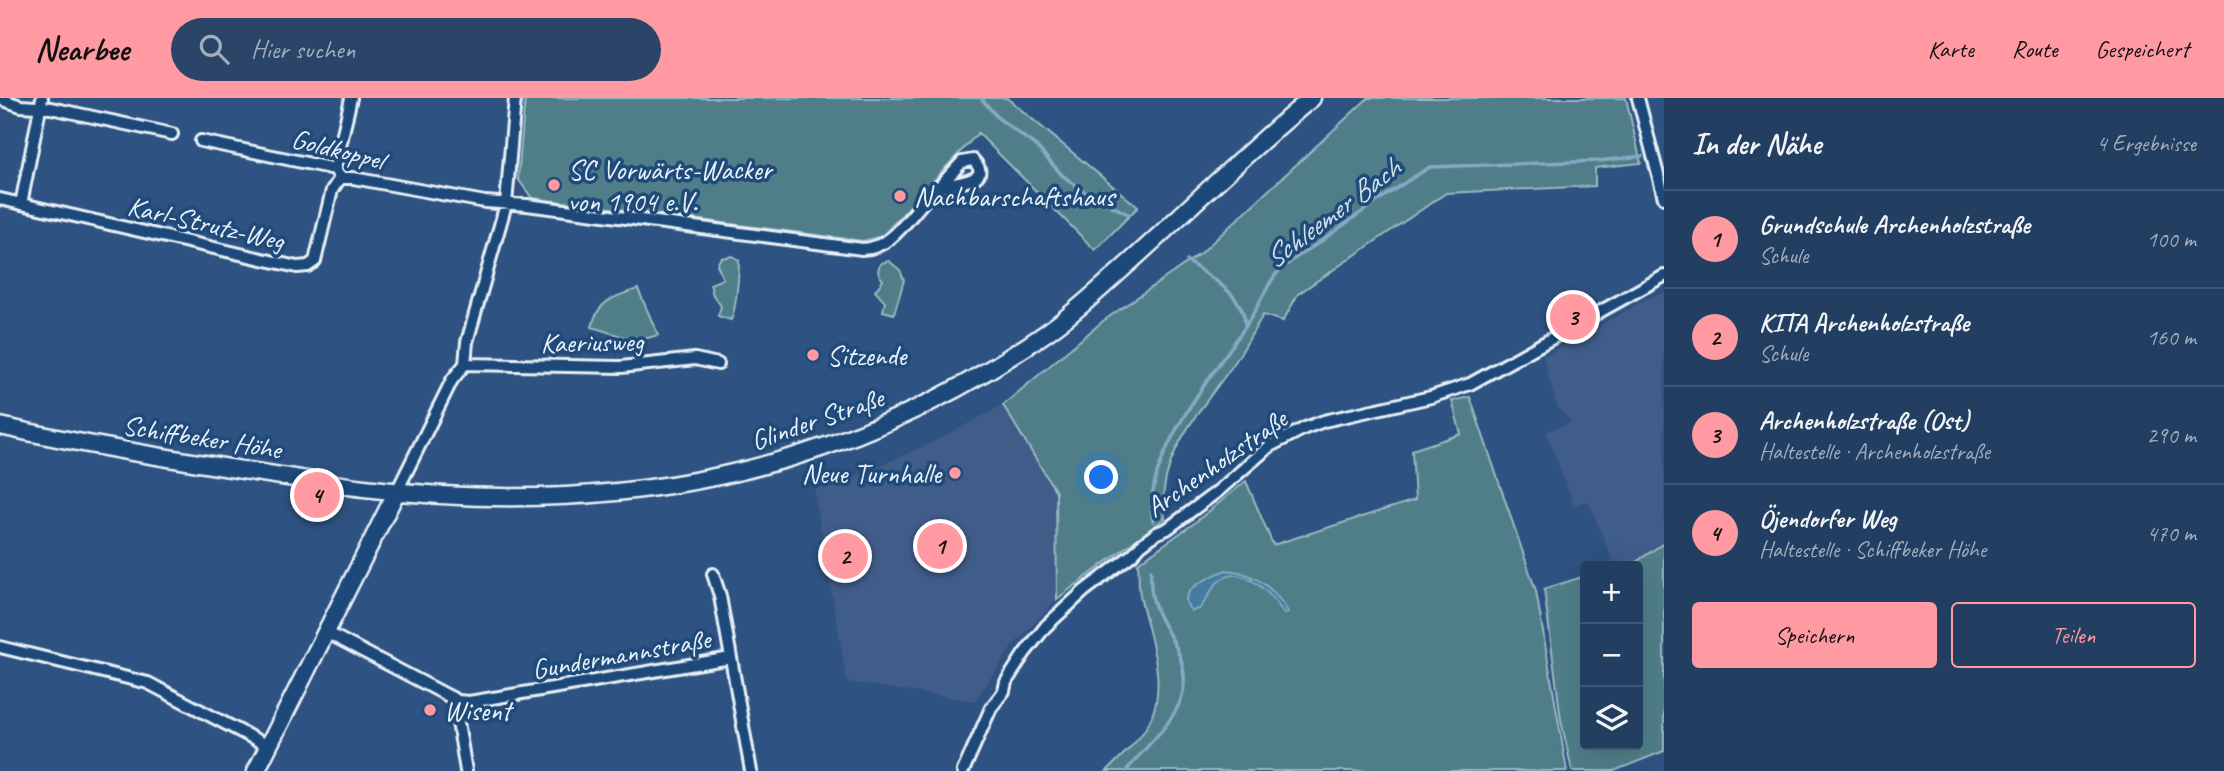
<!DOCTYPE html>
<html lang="de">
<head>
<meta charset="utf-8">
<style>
  :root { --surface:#223e61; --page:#2a4567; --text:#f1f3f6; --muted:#a2aebd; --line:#3f5776; --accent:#ff9aa2 }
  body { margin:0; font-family:Caveat,sans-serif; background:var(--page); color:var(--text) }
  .controls { position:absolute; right:21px; bottom:21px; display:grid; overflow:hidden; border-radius:7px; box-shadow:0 7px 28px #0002 }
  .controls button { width:63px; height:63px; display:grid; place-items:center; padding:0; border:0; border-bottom:2px solid var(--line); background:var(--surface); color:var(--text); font:35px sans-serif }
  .you { position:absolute; left:1102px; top:380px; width:24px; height:24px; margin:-18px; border:5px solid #fff; border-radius:50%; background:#1a73e8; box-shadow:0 0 0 10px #1a73e833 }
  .badge { display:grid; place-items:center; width:46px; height:46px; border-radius:50%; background:var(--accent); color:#111; font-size:23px; font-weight:700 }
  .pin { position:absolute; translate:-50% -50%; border:4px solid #fff; box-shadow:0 2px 7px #0006 }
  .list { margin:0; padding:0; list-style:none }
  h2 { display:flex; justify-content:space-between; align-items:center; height:91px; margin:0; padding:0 28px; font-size:30px }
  h2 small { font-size:23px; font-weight:400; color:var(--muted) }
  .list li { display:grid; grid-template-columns:46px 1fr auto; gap:21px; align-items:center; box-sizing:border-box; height:98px; padding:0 28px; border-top:2px solid var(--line) }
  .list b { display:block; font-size:26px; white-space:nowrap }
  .list p { margin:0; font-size:23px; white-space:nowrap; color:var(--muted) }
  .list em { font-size:23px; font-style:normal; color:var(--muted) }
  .actions { display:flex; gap:14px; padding:21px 28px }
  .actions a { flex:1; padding:16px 0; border:2px solid var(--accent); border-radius:7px; text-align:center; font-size:24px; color:var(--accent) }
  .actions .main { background:var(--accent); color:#111 }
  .icon { flex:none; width:38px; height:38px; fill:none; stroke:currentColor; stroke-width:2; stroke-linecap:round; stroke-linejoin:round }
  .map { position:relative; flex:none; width:1664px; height:673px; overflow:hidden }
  header { display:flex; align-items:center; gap:42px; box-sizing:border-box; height:98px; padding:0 35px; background:var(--accent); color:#111 }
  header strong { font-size:33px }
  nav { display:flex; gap:38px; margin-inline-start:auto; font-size:24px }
  .search { width:490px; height:63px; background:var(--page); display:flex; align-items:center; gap:18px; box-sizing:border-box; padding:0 24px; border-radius:38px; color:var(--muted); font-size:26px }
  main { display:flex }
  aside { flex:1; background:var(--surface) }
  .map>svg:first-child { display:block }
  .built { fill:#415c89 }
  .green { fill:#4f7e88; stroke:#9cb8c0; stroke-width:2 }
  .water { fill:#437b9f; stroke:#85aac3; stroke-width:2 }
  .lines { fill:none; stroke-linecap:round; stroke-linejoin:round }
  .stream { stroke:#85aac3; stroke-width:3.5 }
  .street-casing { stroke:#e8f1f8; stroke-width:16 }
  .secondary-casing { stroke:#e8f1f8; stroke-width:21 }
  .street { stroke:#1f4a7a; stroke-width:10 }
  .secondary { stroke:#1f4a7a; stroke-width:16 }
  .poi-dot { fill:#ff9aa2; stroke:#1f4a7a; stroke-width:2.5 }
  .labels { text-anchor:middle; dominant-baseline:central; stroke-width:7; stroke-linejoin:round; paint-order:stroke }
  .street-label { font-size:28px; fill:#e8f1f8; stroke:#1f4a7a }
  .poi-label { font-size:28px; fill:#e8f1f8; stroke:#1f4a7a; text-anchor:start }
  .water-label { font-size:30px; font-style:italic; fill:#cfdfeb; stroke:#1f4a7a }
</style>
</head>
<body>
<header>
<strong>Nearbee</strong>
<div class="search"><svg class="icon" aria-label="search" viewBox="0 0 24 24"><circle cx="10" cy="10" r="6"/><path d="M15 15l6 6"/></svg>Hier suchen</div>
<nav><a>Karte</a><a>Route</a><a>Gespeichert</a></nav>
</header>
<main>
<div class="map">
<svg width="1664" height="673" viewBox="0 0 1664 673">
  <rect width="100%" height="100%" fill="#2e5281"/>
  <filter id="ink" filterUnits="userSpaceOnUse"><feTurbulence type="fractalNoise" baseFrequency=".0143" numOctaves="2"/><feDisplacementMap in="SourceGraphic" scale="14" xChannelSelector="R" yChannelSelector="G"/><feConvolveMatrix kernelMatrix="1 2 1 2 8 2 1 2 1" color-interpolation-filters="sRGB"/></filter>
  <g filter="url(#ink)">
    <!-- built -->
    <path class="built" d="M1664,195V445L1633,466L1632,464L1615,468L1588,403L1574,407L1546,334L1571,324L1557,309L1543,259L1650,199Z
      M1003,307L1056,394L1057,501L1012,549L975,603L847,584L814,392L875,370L941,340Z"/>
    <!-- green -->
    <path class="green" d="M525,0H1007L1138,109L1095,152L978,35L882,138L863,143L532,100L518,81Z
      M1368,0H1626L1641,65L1595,70V88L1446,95L1298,196L1283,223L1263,217C1254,232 1245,249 1235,264C1209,302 1169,344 1164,392C1163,401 1164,411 1165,420L1057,501L1056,394L1003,307L1103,223L1201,155Z
      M732,158L739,162C739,175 736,212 731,222L718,218L721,208L713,197L710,186L723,181L717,166L721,160Z
      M889,163L900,172L904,182L894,216L883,213L885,204L875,193L883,182C877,175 877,172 881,165Z
      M638,191L658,237L637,243L592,229C597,203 615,198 638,191Z
      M1470,299L1536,493L1567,673H1107C1119,660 1134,648 1144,633C1171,594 1151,544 1141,502C1138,491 1139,477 1138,465L1193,426L1246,383L1273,447L1415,402L1412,352L1461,336L1452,303Z
      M1664,445V653L1614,673H1572L1561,622L1544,491L1585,478V647H1638V468H1617L1632,464L1633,466Z"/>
    <!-- water -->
    <path class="water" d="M1226,472C1255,474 1274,490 1288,514L1284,516C1273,498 1242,462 1218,484C1210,492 1207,503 1199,511L1192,513C1171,494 1212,478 1226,472Z"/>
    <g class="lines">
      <!-- stream -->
      <path class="stream" d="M981,0L998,20L1036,48L1062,77L1086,95L1128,116
        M1187,163C1209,179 1245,196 1245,227
        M1153,423C1141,360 1214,276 1247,226C1256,213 1268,185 1277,175C1290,162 1309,152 1324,141C1359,116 1393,91 1430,69L1599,63L1642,58
        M1126,673C1163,627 1208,601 1170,538C1156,514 1149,501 1151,472"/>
      <!-- street casing -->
      <g class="street-casing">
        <path id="street" d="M1638,0L1664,100
          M0,1L21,8L51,10L172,36
          M201,43L335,71L340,80
          M337,75L335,71L351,0
          M340,80H353L485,104L527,107L862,151C896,151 912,110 937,91C947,84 997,86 973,62L962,64L939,89
          M0,101L297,169L308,168L315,163L332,92L340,80
          M21,106L42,0
          M465,266L621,269L695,261L718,266
          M397,393L452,282L465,266L467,244L506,106L515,0
          M713,476L720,498L751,673
          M326,534L458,603L469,604L731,560
          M0,549L148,585L268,648
          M458,603V624L466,673
          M963,673L991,610L1004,593L1006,584L1024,556L1046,528L1084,493L1133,456L1141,447L1157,435L1167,431L1218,393L1270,348L1305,330L1324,323L1431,299L1470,286L1664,178"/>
      </g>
      <!-- secondary casing -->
      <g class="secondary-casing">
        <path id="secondary" d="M0,328C80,346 161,359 242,372C283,378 323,385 364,390C611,420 840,379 1046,235C1076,214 1102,189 1129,165C1190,110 1248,52 1312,0
          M256,673L397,393"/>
      </g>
      <!-- street -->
      <use href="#street" class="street"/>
      <!-- secondary -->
      <use href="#secondary" class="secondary"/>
    </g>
  </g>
  <!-- markers -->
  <g class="poi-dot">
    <circle cx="554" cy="87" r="7"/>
    <circle cx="900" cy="98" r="7"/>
    <circle cx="813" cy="257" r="7"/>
    <circle cx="955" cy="375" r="7"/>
    <circle cx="430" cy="612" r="7"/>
  </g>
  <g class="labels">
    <!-- street labels -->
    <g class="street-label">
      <text transform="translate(338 51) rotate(14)">Goldkoppel</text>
      <text transform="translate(206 125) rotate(13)">Karl-Strutz-Weg</text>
      <text transform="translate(592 244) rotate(-1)">Kaeriusweg</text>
      <text transform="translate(817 321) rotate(-19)">Glinder Straße</text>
      <text transform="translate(202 339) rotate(9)">Schiffbeker Höhe</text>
      <text transform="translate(1216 365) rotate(-35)">Archenholzstraße</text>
      <text transform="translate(621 556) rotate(-10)">Gundermannstraße</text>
    </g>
    <!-- poi labels -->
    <g class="poi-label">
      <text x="568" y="71">SC Vorwärts-Wacker<tspan x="568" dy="32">von 1904 e.V.</tspan></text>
      <text x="914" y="98">Nachbarschaftshaus</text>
      <text x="827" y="257">Sitzende</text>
      <text x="941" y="375" text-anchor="end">Neue Turnhalle</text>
      <text x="444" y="612">Wisent</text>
    </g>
    <!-- water labels -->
    <g class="water-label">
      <text transform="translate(1332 115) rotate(-37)">Schleemer Bach</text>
    </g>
  </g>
</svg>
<div class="controls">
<button>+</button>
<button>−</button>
<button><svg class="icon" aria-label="layers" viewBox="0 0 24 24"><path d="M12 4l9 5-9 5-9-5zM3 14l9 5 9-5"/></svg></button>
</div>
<div class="you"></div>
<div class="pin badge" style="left:940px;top:448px">1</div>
<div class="pin badge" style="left:845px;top:458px">2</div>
<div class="pin badge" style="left:1573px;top:219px">3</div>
<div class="pin badge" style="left:317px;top:397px">4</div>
</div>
<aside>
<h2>In der Nähe<small>4 Ergebnisse</small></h2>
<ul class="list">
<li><span class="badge">1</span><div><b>Grundschule Archenholzstraße</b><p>Schule</p></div><em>100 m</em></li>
<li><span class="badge">2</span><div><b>KITA Archenholzstraße</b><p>Schule</p></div><em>160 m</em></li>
<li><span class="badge">3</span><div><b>Archenholzstraße (Ost)</b><p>Haltestelle · Archenholzstraße</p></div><em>290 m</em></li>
<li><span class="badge">4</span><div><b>Öjendorfer Weg</b><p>Haltestelle · Schiffbeker Höhe</p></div><em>470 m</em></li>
</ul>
<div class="actions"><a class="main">Speichern</a><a>Teilen</a></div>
</aside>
</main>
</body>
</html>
